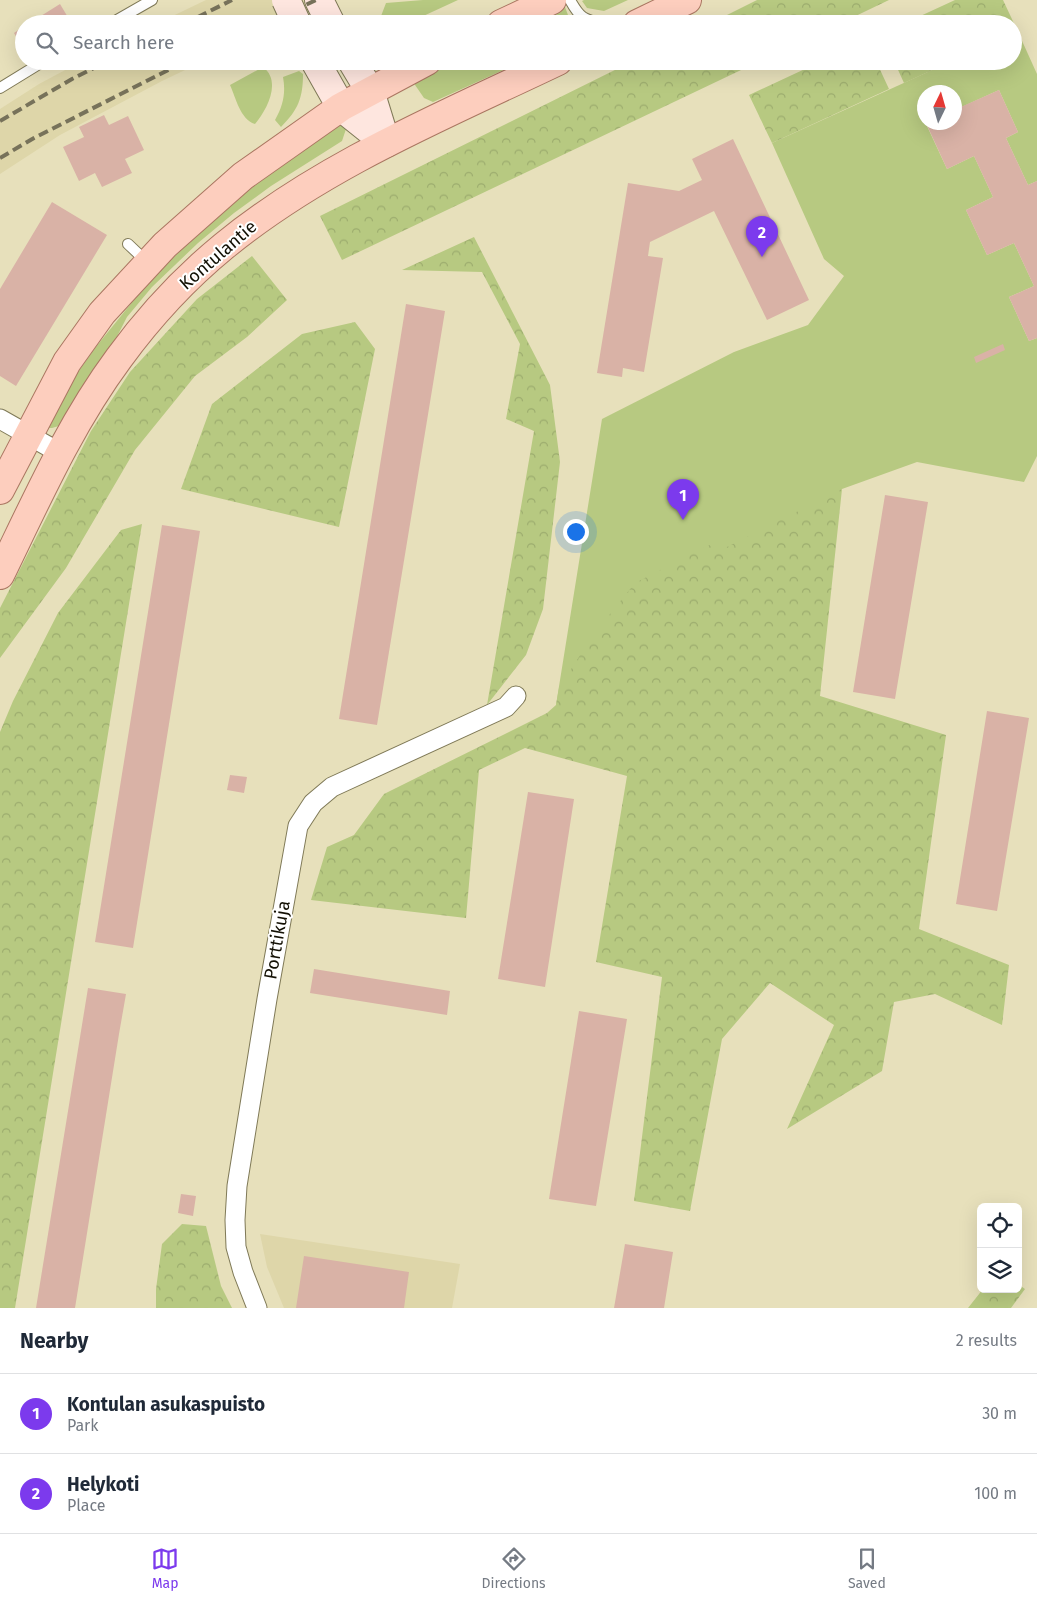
<!DOCTYPE html>
<html lang="en">
<head>
<meta charset="utf-8">
<style>
  :root { --surface:#fff; --page:#f2f2f3; --text:#1f2937; --muted:#747a83; --line:#e0e1e3; --accent:#7c3aed }
  body { margin:0; font-family:"Fira Sans",sans-serif; background:var(--page); color:var(--text) }
  .controls { position:absolute; right:15px; bottom:15px; display:grid; overflow:hidden; border-radius:8px; box-shadow:0 5px 20px #0002 }
  .controls button { width:45px; height:45px; display:grid; place-items:center; padding:0; border:0; border-bottom:1px solid var(--line); background:var(--surface); color:var(--text); font:25px sans-serif }
  .compass { position:absolute; left:917px; top:85px; width:45px; height:45px; border-radius:50%; background:var(--surface); box-shadow:0 5px 20px #0002; rotate:5deg }
  .you { position:absolute; left:575px; top:531px; width:18px; height:18px; margin:-12px; border:4px solid #fff; border-radius:50%; background:#1a73e8; box-shadow:0 0 0 8px #1a73e833 }
  .badge { display:grid; place-items:center; width:32px; height:32px; border-radius:50%; background:var(--accent); color:#fff; font-size:16px; font-weight:700 }
  .pin { position:absolute; translate:-50% -41px; filter:drop-shadow(0 1px 2px #0008) }
  .pin::after { content:''; position:absolute; top:26px; width:18px; height:15px; background:inherit; clip-path:polygon(0 0,100% 0,50% 100%) }
  .list { margin:0; padding:0; list-style:none }
  h2 { display:flex; justify-content:space-between; align-items:center; height:65px; margin:0; padding:0 20px; font-size:21px }
  h2 small { font-size:16px; font-weight:400; color:var(--muted) }
  .list li { display:grid; grid-template-columns:32px 1fr auto; gap:15px; align-items:center; box-sizing:border-box; height:80px; padding:0 20px; border-top:1px solid var(--line) }
  .list b { display:block; font-size:19px; white-space:nowrap }
  .list p { margin:0; font-size:16px; white-space:nowrap; color:var(--muted) }
  .list em { font-size:16px; font-style:normal; color:var(--muted) }
  .icon { flex:none; width:28px; height:28px; fill:none; stroke:currentColor; stroke-width:2; stroke-linecap:round; stroke-linejoin:round }
  .map { position:relative; flex:none; width:1037px; height:1308px; overflow:hidden }
  .search { position:absolute; background:var(--surface); box-shadow:0 5px 20px #0002; left:15px; right:15px; top:15px; height:55px; display:flex; align-items:center; gap:12px; box-sizing:border-box; padding:0 18px; border-radius:28px; color:var(--muted); font-size:19px }
  .sheet { height:225px; background:var(--surface) }
  nav { display:flex; justify-content:space-around; align-items:center; box-sizing:border-box; height:70px; border-top:1px solid var(--line); background:var(--surface); font-size:14px; color:var(--muted) }
  nav a { display:grid; justify-items:center; gap:2px }
  nav .on { color:var(--accent) }
  .map>svg:first-child { display:block }
  .built { fill:#ded6a9 }
  .green { fill:#b7c981 }
  .forest { fill:url(#forest-crowns) }
  .building { fill:#d9b2a6 }
  .lines { fill:none; stroke-linecap:round; stroke-linejoin:round }
  .lane-casing { stroke:#7f7957; stroke-width:12 }
  .street-casing { stroke:#7f7957; stroke-width:21 }
  .secondary-casing { stroke:#7f7957; stroke-width:30 }
  .primary-casing { stroke:#aa7661; stroke-width:30 }
  .lane { stroke:#fff; stroke-width:10 }
  .street { stroke:#fff; stroke-width:19 }
  .secondary { stroke:#fee6df; stroke-width:28 }
  .primary { stroke:#fdcebe; stroke-width:28 }
  .rail { stroke:#77725a; stroke-width:4; stroke-dasharray:10 5; stroke-linecap:butt }
  .secondary-bridge-casing { stroke:#7f7957; stroke-width:30; stroke-linecap:butt }
  .secondary-bridge { stroke:#fee6df; stroke-width:28 }
  .labels { text-anchor:middle; dominant-baseline:central; stroke-width:4; stroke-linejoin:round; paint-order:stroke }
  .street-label { font-size:18px; fill:#131004; stroke:#fff }
</style>
</head>
<body>
<div class="map">
<svg width="1037" height="1308" viewBox="0 0 1037 1308">
  <defs>
    <pattern id="forest-crowns" width="20" height="18" patternUnits="userSpaceOnUse" patternTransform="scale(1.25)"><rect width="20" height="18" fill="#b7c981"/><path d="M2 6a3 3 0 1 1 6 0M12 15a3 3 0 1 1 6 0" fill="none" stroke="#9cac6e"/></pattern>
  </defs>
  <rect width="100%" height="100%" fill="#e7e0bb"/>
  <!-- built -->
  <path class="built" d="M206,0H337L285,24H156Z
    M82,61H204L162,81L60,135L0,174V109L39,84Z
    M260,1234L460,1264L452,1308H284L267,1267Z"/>
  <!-- green -->
  <path class="green" d="M423,0H458L406,24H378L386,3Z
    M584,0H628L604,11L587,8L582,1Z
    M563,7H565L568,15L577,24H527Z
    M1018,32L1037,74V181L1028,185L1006,138L1018,132L999,90L955,110L954,92H924V122L928,123L926,124L947,169L974,156L993,197L966,210L987,255L1014,243L1034,286L1009,297L1029,341L1037,338V456L1024,482L917,462L842,489L556,705L602,419L734,352L808,325L844,276L824,259L772,143L952,61H1013V34Z
    M446,61H523L433,102L424,98L413,82L414,76Z
    M263,67C282,81 267,110 255,124C240,119 236,98 230,85Z
    M299,71L303,74C303,98 298,110 281,127L275,120C283,106 286,93 283,77Z
    M337,122L347,126L342,141L271,186L234,213L198,243L152,287L127,317L105,360L62,425L52,428H46L71,382L95,348L142,290L208,222L229,203Z"/>
  <!-- forest -->
  <path class="forest" d="M757,0H889L839,24H709Z
    M955,0H1003L1018,32L1013,34V24H903Z
    M633,61H760L342,260L320,216Z
    M822,61H876L889,89L772,143L749,95Z
    M894,61H952L904,83Z
    M474,237L550,385L560,462L543,609L526,655L487,705L534,431L506,419L520,344L482,272L402,270Z
    M252,256L287,300L247,337L195,376L135,450L66,568L0,658V608L91,431L130,372L197,299Z
    M355,322L375,349L339,527L181,489L212,404L302,334Z
    M842,489L820,696L946,735L919,929L1009,965L1002,1025L935,994L894,1002L882,1071L787,1129L834,1025L770,983L722,1039L690,1211L634,1201L662,977L596,962L627,776L525,748L479,770L466,918L311,900L327,847L354,835L384,794L547,713L556,705L559,688L593,635L635,583L709,545L719,551Z
    M142,524L15,1308H0V732L13,701L58,613L121,530Z
    M182,1224L206,1226L221,1286L232,1308H156V1289L162,1244Z
    M1018,1284L1025,1289L1011,1308H968L983,1289H1018Z"/>
  <!-- building -->
  <path class="building" d="M60,4L72,24H28Z
    M24,26V49L14,33Z
    M999,90L1018,132L1006,138L1028,185L1037,181V338L1029,341L1009,297L1034,286L1014,243L987,255L966,210L993,197L974,156L947,169L926,123L954,122V110Z
    M104,115L109,125L128,116L144,150L125,159L132,173L102,187L95,173L79,181L63,147L84,137L79,127Z
    M733,139L809,300L767,320L714,211L650,242L648,256L663,258L644,372L623,368L622,377L597,373L628,183L679,191L702,180L692,159Z
    M52,202L107,235L16,386L0,376V289Z
    M406,304L445,311L377,725L339,719Z
    M1003,344L1005,350L976,363L974,357Z
    M885,495L928,502L895,699L853,692Z
    M162,525L200,531L133,948L95,942Z
    M987,711L1029,718L997,911L956,904Z
    M230,775L247,777L244,793L227,790Z
    M528,792L574,799L545,987L498,979Z
    M314,969L450,991L447,1015L310,993Z
    M88,988L126,994L119,1034L75,1308H36Z
    M579,1011L627,1019L596,1206L549,1199Z
    M181,1194L196,1196L193,1216L178,1213Z
    M625,1244L673,1252L664,1308H614Z
    M304,1256L409,1272L404,1308H296Z"/>
  <g class="lines">
    <!-- lane casing -->
    <g class="lane-casing">
      <path id="lane" d="M570,0C580,18 583,19 602,24
        M110,24L152,0
        M0,88L44,61
        M128,244L147,262"/>
    </g>
    <!-- street casing -->
    <g class="street-casing">
      <path id="street" d="M0,419L60,453
        M257,1308L243,1272L236,1247L235,1220L237,1186L267,999L298,826L313,803L332,787L506,707L516,696"/>
    </g>
    <!-- secondary casing -->
    <g class="secondary-casing">
      <path id="secondary" d="M319,0L331,24
        M315,61L341,107L386,143
        M352,61L370,91L386,143"/>
    </g>
    <!-- primary casing -->
    <g class="primary-casing">
      <path id="primary" d="M501,24L552,0
        M637,24L687,0
        M0,490L67,362L102,313L165,245L243,176L341,107L427,61
        M0,575C36,501 70,424 119,358C149,317 185,278 224,246C323,165 443,116 558,61"/>
    </g>
    <!-- lane -->
    <use href="#lane" class="lane"/>
    <!-- street -->
    <use href="#street" class="street"/>
    <!-- secondary -->
    <use href="#secondary" class="secondary"/>
    <!-- primary -->
    <use href="#primary" class="primary"/>
    <!-- rail -->
    <path class="rail" d="M184,24L232,0
      M266,24L316,0
      M0,121L72,79L108,61
      M0,158L34,138L186,61"/>
    <!-- secondary-bridge casing -->
    <g class="secondary-bridge-casing">
      <path id="secondary-bridge" d="M286,0L297,24"/>
    </g>
    <!-- secondary-bridge -->
    <use href="#secondary-bridge" class="secondary-bridge"/>
  </g>
  <g class="labels">
    <!-- street labels -->
    <g class="street-label">
      <text transform="translate(218 255) rotate(-41)">Kontulantie</text>
      <text transform="translate(277 940) rotate(-80)">Porttikuja</text>
    </g>
  </g>
</svg>
<div class="controls">
<button><svg class="icon" aria-label="locate" viewBox="0 0 24 24"><circle cx="12" cy="12" r="6"/><path d="M12 2v4M12 18v4M2 12h4M18 12h4"/></svg></button>
<button><svg class="icon" aria-label="layers" viewBox="0 0 24 24"><path d="M12 4l9 5-9 5-9-5zM3 14l9 5 9-5"/></svg></button>
</div>
<svg class="compass" viewBox="-18 -18 36 36"><path d="M0-13l5 13h-10z" fill="#e53935"/><path d="M0 13l5-13h-10z" fill="#747a83"/></svg>
<div class="you"></div>
<div class="pin badge" style="left:683px;top:520px">1</div>
<div class="pin badge" style="left:762px;top:257px">2</div>
<div class="search"><svg class="icon" aria-label="search" viewBox="0 0 24 24"><circle cx="10" cy="10" r="6"/><path d="M15 15l6 6"/></svg>Search here</div>
</div>
<section class="sheet">
<h2>Nearby<small>2 results</small></h2>
<ul class="list">
<li><span class="badge">1</span><div><b>Kontulan asukaspuisto</b><p>Park</p></div><em>30 m</em></li>
<li><span class="badge">2</span><div><b>Helykoti</b><p>Place</p></div><em>100 m</em></li>
</ul>
</section>
<nav>
<a class="on"><svg class="icon" aria-label="map" viewBox="0 0 24 24"><path d="M3 6l6-2 6 2 6-2v14l-6 2-6-2-6 2zM9 4v14M15 6v14"/></svg>Map</a>
<a><svg class="icon" aria-label="directions" viewBox="0 0 24 24"><path d="M12 3l9 9-9 9-9-9zM9 14v-3h6M13 9l2 2-2 2"/></svg>Directions</a>
<a><svg class="icon" aria-label="saved" viewBox="0 0 24 24"><path d="M7 4h10v16l-5-4-5 4z"/></svg>Saved</a>
</nav>
</body>
</html>
